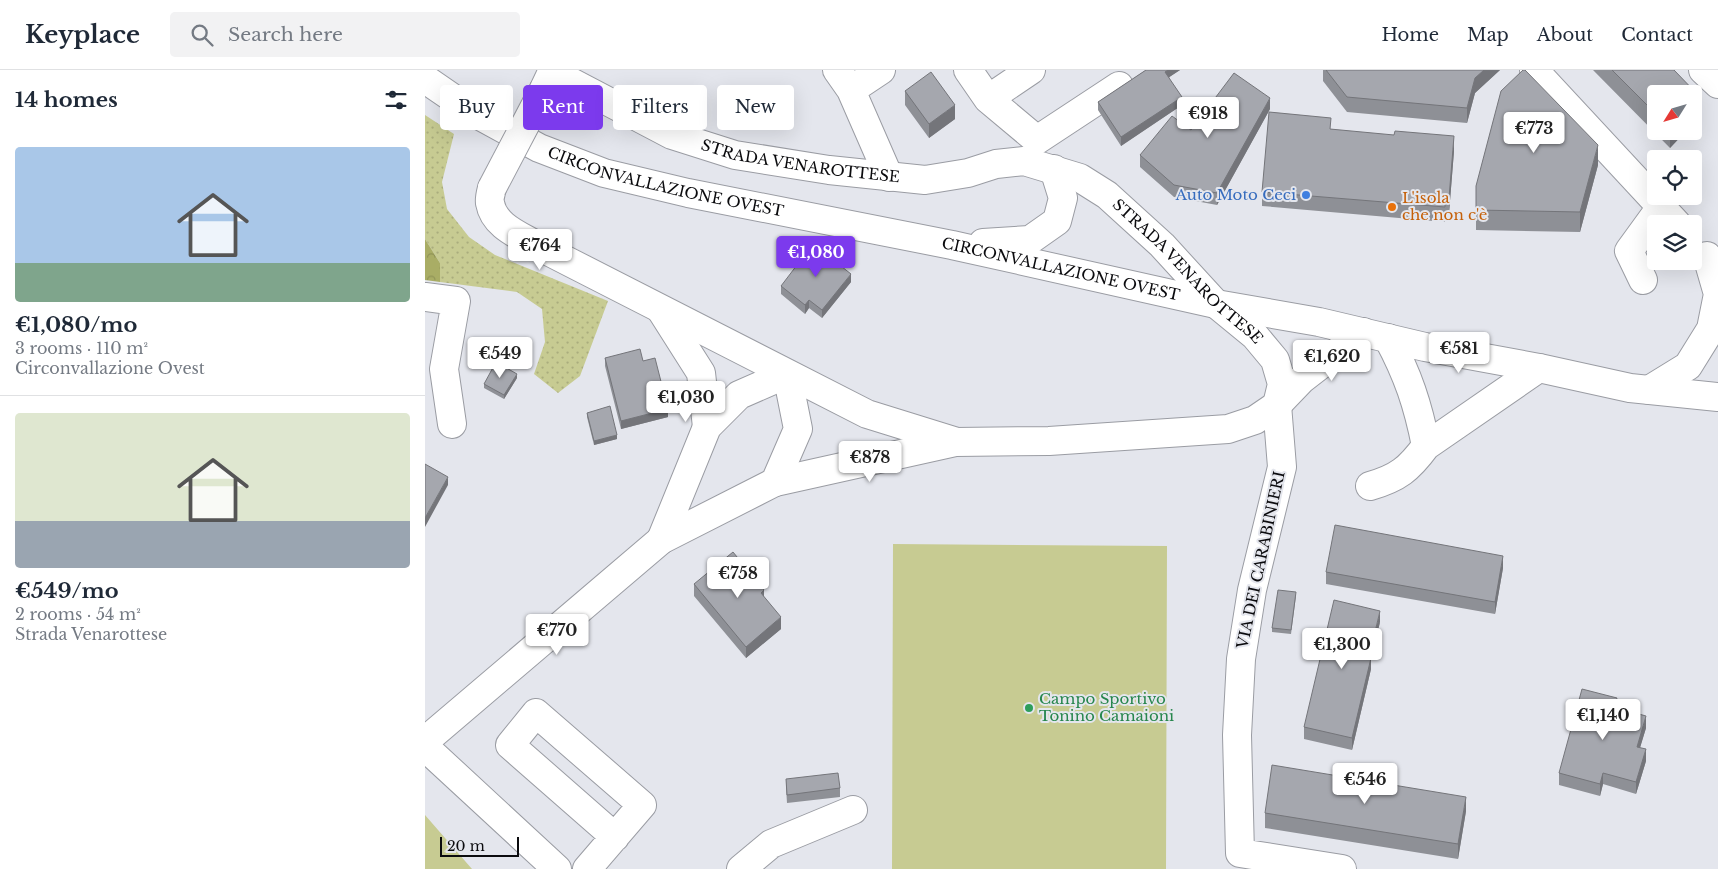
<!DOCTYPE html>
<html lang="en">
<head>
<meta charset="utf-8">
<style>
  body { margin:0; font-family:"Libre Baskerville",serif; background:#f2f2f3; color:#1f2937; height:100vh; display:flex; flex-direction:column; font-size:19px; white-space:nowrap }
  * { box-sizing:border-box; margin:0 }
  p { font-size:16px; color:#747a83 }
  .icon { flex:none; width:28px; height:28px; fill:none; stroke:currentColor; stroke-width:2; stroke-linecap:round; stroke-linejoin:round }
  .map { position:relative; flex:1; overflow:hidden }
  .side { display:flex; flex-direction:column; background:#fff; width:425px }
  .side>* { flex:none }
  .banner { position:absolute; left:15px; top:15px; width:475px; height:45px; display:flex; gap:10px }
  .needle { width:32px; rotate:233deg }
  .tools { position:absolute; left:1222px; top:15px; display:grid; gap:10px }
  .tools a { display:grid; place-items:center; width:55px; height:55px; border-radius:5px; background:#fff; box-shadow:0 5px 20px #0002; font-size:25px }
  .scale { position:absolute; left:15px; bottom:12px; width:79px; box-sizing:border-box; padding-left:5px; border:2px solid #0b0b0e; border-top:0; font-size:14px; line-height:18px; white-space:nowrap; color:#0b0b0e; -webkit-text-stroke:4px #e4e6ed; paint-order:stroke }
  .price { position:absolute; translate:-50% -42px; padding:0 11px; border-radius:5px; background:#fff; color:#222; font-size:16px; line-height:32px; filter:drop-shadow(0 1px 2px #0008) }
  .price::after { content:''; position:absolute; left:50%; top:30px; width:15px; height:11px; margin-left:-8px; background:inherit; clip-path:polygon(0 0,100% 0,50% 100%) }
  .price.active { background:#7c3aed; color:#fff }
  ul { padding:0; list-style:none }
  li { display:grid; align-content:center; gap:10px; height:265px; padding:0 15px }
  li+li { border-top:1px solid #e0e1e3 }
  li span { display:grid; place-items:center; height:155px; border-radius:5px; color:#555 }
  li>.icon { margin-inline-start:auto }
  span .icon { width:90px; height:90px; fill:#fffc; stroke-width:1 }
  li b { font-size:21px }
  h2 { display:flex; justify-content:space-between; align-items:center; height:60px; padding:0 15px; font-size:21px }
  .pill { padding:0 18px; border-radius:5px; background:#fff; box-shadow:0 5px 20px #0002; font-size:18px; line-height:45px }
  .pill.active { background:#7c3aed; color:#fff }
  header { display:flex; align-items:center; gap:30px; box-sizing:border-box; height:70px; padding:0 25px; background:#fff; border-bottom:1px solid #e0e1e3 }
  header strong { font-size:24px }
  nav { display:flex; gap:28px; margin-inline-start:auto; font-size:18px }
  .search { width:350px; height:45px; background:#f2f2f3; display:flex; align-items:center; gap:12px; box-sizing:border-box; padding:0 18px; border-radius:5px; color:#747a83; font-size:19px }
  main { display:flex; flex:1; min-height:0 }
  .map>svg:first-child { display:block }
  .grass { fill:url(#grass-dots) }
  .forest { fill:url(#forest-crowns) }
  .green { fill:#c7cb92 }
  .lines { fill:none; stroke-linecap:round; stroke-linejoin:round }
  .minor-casing { stroke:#9a9ca3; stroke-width:30 }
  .major-casing { stroke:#9a9ca3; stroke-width:30 }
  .minor { stroke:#fff; stroke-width:28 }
  .major { stroke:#fff; stroke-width:28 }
  .major-bridge-casing { stroke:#9a9ca3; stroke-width:30; stroke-linecap:butt }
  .major-bridge { stroke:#fff; stroke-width:28 }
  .wall { fill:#8e9096 }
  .shaded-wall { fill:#74757a }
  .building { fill:#a5a7ae; stroke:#74757a }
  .shop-dot { fill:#3f7fe0; stroke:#e4e6ed; stroke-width:2 }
  .food-dot { fill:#e8710a; stroke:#e4e6ed; stroke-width:2 }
  .leisure-dot { fill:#2e9e5b; stroke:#e4e6ed; stroke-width:2 }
  .labels { text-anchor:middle; stroke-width:4; stroke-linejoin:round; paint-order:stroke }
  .street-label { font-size:15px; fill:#0b0b0e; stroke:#e4e6ed }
  .shop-label { font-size:15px; fill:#366cbe; stroke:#e4e6ed; text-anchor:end }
  .food-label { font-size:15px; fill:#c56008; stroke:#e4e6ed; text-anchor:start }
  .leisure-label { font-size:15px; fill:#27864d; stroke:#e4e6ed; text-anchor:start }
</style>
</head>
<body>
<header>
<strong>Keyplace</strong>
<div class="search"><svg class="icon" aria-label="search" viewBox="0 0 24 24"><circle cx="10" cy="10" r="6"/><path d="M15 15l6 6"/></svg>Search here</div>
<nav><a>Home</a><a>Map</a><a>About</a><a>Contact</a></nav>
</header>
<main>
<section class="side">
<h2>14 homes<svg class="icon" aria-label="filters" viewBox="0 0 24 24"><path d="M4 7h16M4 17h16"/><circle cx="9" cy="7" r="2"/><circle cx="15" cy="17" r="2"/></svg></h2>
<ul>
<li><span style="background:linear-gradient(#a9c7e8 75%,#7fa58c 0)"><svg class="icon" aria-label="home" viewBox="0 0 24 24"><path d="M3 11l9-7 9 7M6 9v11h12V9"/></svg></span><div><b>€1,080/mo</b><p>3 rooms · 110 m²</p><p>Circonvallazione Ovest</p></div></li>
<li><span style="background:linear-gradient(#dfe7d0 70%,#9aa5b1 0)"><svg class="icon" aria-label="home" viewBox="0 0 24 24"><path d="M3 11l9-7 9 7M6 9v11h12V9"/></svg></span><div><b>€549/mo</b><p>2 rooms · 54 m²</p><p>Strada Venarottese</p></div></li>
</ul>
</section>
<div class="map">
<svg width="1293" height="799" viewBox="0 0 1293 799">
  <defs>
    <pattern id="grass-dots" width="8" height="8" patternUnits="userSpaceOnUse" patternTransform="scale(1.25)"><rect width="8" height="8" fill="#c7cb92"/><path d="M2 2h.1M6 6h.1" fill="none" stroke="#aaad7d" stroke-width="1.8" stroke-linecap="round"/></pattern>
    <pattern id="forest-crowns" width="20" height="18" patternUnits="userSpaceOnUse" patternTransform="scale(1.25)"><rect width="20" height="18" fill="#a9ad65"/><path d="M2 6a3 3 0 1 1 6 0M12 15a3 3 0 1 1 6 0" fill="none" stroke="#909456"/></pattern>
  </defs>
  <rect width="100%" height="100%" fill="#e4e6ed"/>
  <path class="grass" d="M0 45 29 64 17 112 22 139 44 167 70 185 183 231 155 306 133 323 109 304 120 272 117 239 92 222 15 212V193L0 169Z"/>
  <path class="forest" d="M0 169 15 193V212L0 210Z"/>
  <path class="green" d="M468 474 742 476 741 799H467Z
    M0 745 47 799H0Z"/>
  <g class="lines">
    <g class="minor-casing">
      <path id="minor" d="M412 0 426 20 464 107
        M543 0 563 29 606 0
        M1109 0 1252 154
        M1278 0 1293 14
        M426 20 456 0
        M563 29 612 70 694 16
        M1218 210 1204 181 1236 137
        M0 227 31 231 19 299 27 354
        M1224 320 1263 296 1286 259 1293 224 1282 186
        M852 335 857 397 827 520 816 589 812 665 815 783 917 799
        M1001 376 1114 298
        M945 416C973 408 984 399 1001 376 993 335 983 305 963 268
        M0 677 132 799
        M162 799 217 735 111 643 85 675 190 767
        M316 799 346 774 428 740"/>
    </g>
    <g class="major-casing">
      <g id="major">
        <path id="s1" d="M0 9 48 42 114 78 179 103 263 123 527 175 791 234 894 252 1000 277 1114 298 1205 318 1293 327"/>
        <path id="s2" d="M119 19 127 2 247 65 310 85 404 100 500 110 543 103 571 94 599 91 655 108 682 125 737 175 791 234 830 266 850 290 857 314 852 335"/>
        <path d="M67 118C66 122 64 129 65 133 69 156 94 165 111 175L442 344 529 371"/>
        <path d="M558 173 605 170 632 151 638 128 629 99"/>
        <path d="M236 240 276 303 282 357"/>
        <path d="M350 412 530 372 624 371 803 359 830 350 852 335 876 310 938 262"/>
        <path d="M236 470 282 357 314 325 362 304"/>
        <path d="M0 671 236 470 350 412 373 359 362 304"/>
      </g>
    </g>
    <use href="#minor" class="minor"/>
    <use href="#major" class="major"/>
    <g class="major-bridge-casing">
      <path id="major-bridge" d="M67 118 119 19"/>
    </g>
    <use href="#major-bridge" class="major-bridge"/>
  </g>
  <path class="wall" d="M721 0H755L744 7 757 35 696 76 673 40V32Z
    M898 0H1075L1050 23 1042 53 922 42 898 11Z
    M1168 0H1249L1275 46 1231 24V61H1261L1245 78Z
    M480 21 530 49 504 68 480 35Z
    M845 39 792 135 749 127 715 97V85L766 60Z
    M906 59 1029 81 1024 143H1020V152L837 136V122Z
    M1173 95 1155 162 1051 160V116Z
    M426 212 397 248 384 238 380 244 356 224V216Z
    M180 288 218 291 243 347 196 359 180 296Z
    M92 308 79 329 59 318V314Z
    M162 343 192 369 169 375 162 347Z
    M1078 498 1070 544 901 514V502Z
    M269 514 339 527 356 559 321 588 269 526Z
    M871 526 866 564 847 562V558Z
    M955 552 946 590V599L927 680 879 669V657Z
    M1192 638 1221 658 1215 677 1221 691 1211 724 1178 714 1175 726 1134 715V703Z
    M361 709 415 718V727L362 733 361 717Z
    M1041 741 1033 789 840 758V743Z"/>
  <path class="shaded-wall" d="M743 0H755L740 10V2Z
    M1059 0H1075L1050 23 1042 53V38L1050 8Z
    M757 27V35L696 76V67Z
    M1275 27V46L1269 53V33Z
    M845 28V39L792 135V123Z
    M530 35V49L504 68V54Z
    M1245 61H1261L1245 78Z
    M1029 66V81L1024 143V128Z
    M1173 75V95L1155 162V142Z
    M426 204V212L397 248V240Z
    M384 230V238L380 244V235Z
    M92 304V308L79 329V325Z
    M243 339V347L196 359V351Z
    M192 365V369L169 375V371Z
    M23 407V415L0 457V448Z
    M1078 486V498L1070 544V532Z
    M339 520V532L336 523Z
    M955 541V552L946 590V599L927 680V668L944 587Z
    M356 547V559L321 588V577Z
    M1192 628V640L1189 637Z
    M1221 646V658L1212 688V677Z
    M1221 679V691L1211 724V712Z
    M1178 703V714L1175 726V714Z
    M1041 727V741L1033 789V774Z"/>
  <path class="building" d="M721 0H743L740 2 757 27 696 67 673 32Z
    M901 0H1059L1050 8 1042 38 922 27Z
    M1098 0H1100L1173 75 1155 142 1051 140V116L1076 21Z
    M1187 0H1249L1275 27 1269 33V24H1231V44Z
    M506 2 530 35 504 54 480 21Z
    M809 3 845 28 792 123 749 115 715 85 747 46 766 60Z
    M844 42 906 48 905 59 969 65 970 61 1029 66 1024 128H1020V137L837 122Z
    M388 174 426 204 397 240 384 230 380 235 356 216Z
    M215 279 218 291 230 288 243 339 196 351 180 288Z
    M71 292 92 304 79 325 59 314Z
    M185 336 192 365 169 371 162 343Z
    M0 394 23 407 0 448Z
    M910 455 1078 486 1070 532 901 502Z
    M308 482 339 520 336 523 356 547 321 577 269 514Z
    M853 520 871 522 866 560 847 558Z
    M909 530 955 541 944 587 946 588 927 668 879 657Z
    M1157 619 1192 628 1189 637 1221 646 1212 677 1221 679 1211 712 1178 703 1175 714 1134 703Z
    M847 695 1041 727 1033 774 840 743Z
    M413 703 415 718 362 725 361 709Z"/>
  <circle class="shop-dot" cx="881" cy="125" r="5"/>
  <circle class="food-dot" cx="967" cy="137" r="5"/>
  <circle class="leisure-dot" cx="604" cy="638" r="5"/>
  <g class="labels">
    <g class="street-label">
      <text dy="5" stroke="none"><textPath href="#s2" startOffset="286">STRADA VENAROTTESE</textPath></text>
      <text dy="5" stroke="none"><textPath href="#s1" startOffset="265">CIRCONVALLAZIONE OVEST</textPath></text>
      <text dy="5" stroke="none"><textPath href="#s1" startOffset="670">CIRCONVALLAZIONE OVEST</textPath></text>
      <text dy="5" stroke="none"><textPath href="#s2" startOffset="715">STRADA VENAROTTESE</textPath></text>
      <text transform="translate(836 490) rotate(-78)" y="5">VIA DEI CARABINIERI</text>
    </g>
    <g class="shop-label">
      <text x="871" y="130">Auto Moto Ceci</text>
    </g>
    <g class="food-label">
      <text x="977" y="133">L'isola<tspan x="977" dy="17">che non c'è</tspan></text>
    </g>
    <g class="leisure-label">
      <text x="614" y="634">Campo Sportivo<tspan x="614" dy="17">Tonino Camaioni</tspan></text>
    </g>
  </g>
</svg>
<div class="tools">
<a><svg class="needle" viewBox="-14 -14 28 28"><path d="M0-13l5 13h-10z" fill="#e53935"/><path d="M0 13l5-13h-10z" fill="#747a83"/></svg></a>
<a><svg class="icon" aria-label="locate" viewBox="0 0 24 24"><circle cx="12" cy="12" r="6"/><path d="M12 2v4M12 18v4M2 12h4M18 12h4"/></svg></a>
<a><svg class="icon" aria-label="layers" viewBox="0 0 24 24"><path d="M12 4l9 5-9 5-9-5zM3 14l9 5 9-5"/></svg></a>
</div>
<div class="scale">20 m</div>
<b class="price" style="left:783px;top:69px">€918</b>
<b class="price" style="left:1109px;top:84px">€773</b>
<b class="price" style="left:115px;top:201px">€764</b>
<b class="price active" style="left:391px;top:208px">€1,080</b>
<b class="price" style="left:1034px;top:304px">€581</b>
<b class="price" style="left:75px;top:309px">€549</b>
<b class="price" style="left:907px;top:312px">€1,620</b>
<b class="price" style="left:261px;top:353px">€1,030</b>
<b class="price" style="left:445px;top:413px">€878</b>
<b class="price" style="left:313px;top:529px">€758</b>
<b class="price" style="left:132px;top:586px">€770</b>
<b class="price" style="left:917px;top:600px">€1,300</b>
<b class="price" style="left:1178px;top:671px">€1,140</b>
<b class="price" style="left:940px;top:735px">€546</b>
<div class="banner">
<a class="pill">Buy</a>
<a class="pill active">Rent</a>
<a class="pill">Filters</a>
<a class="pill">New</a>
</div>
</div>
</main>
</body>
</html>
